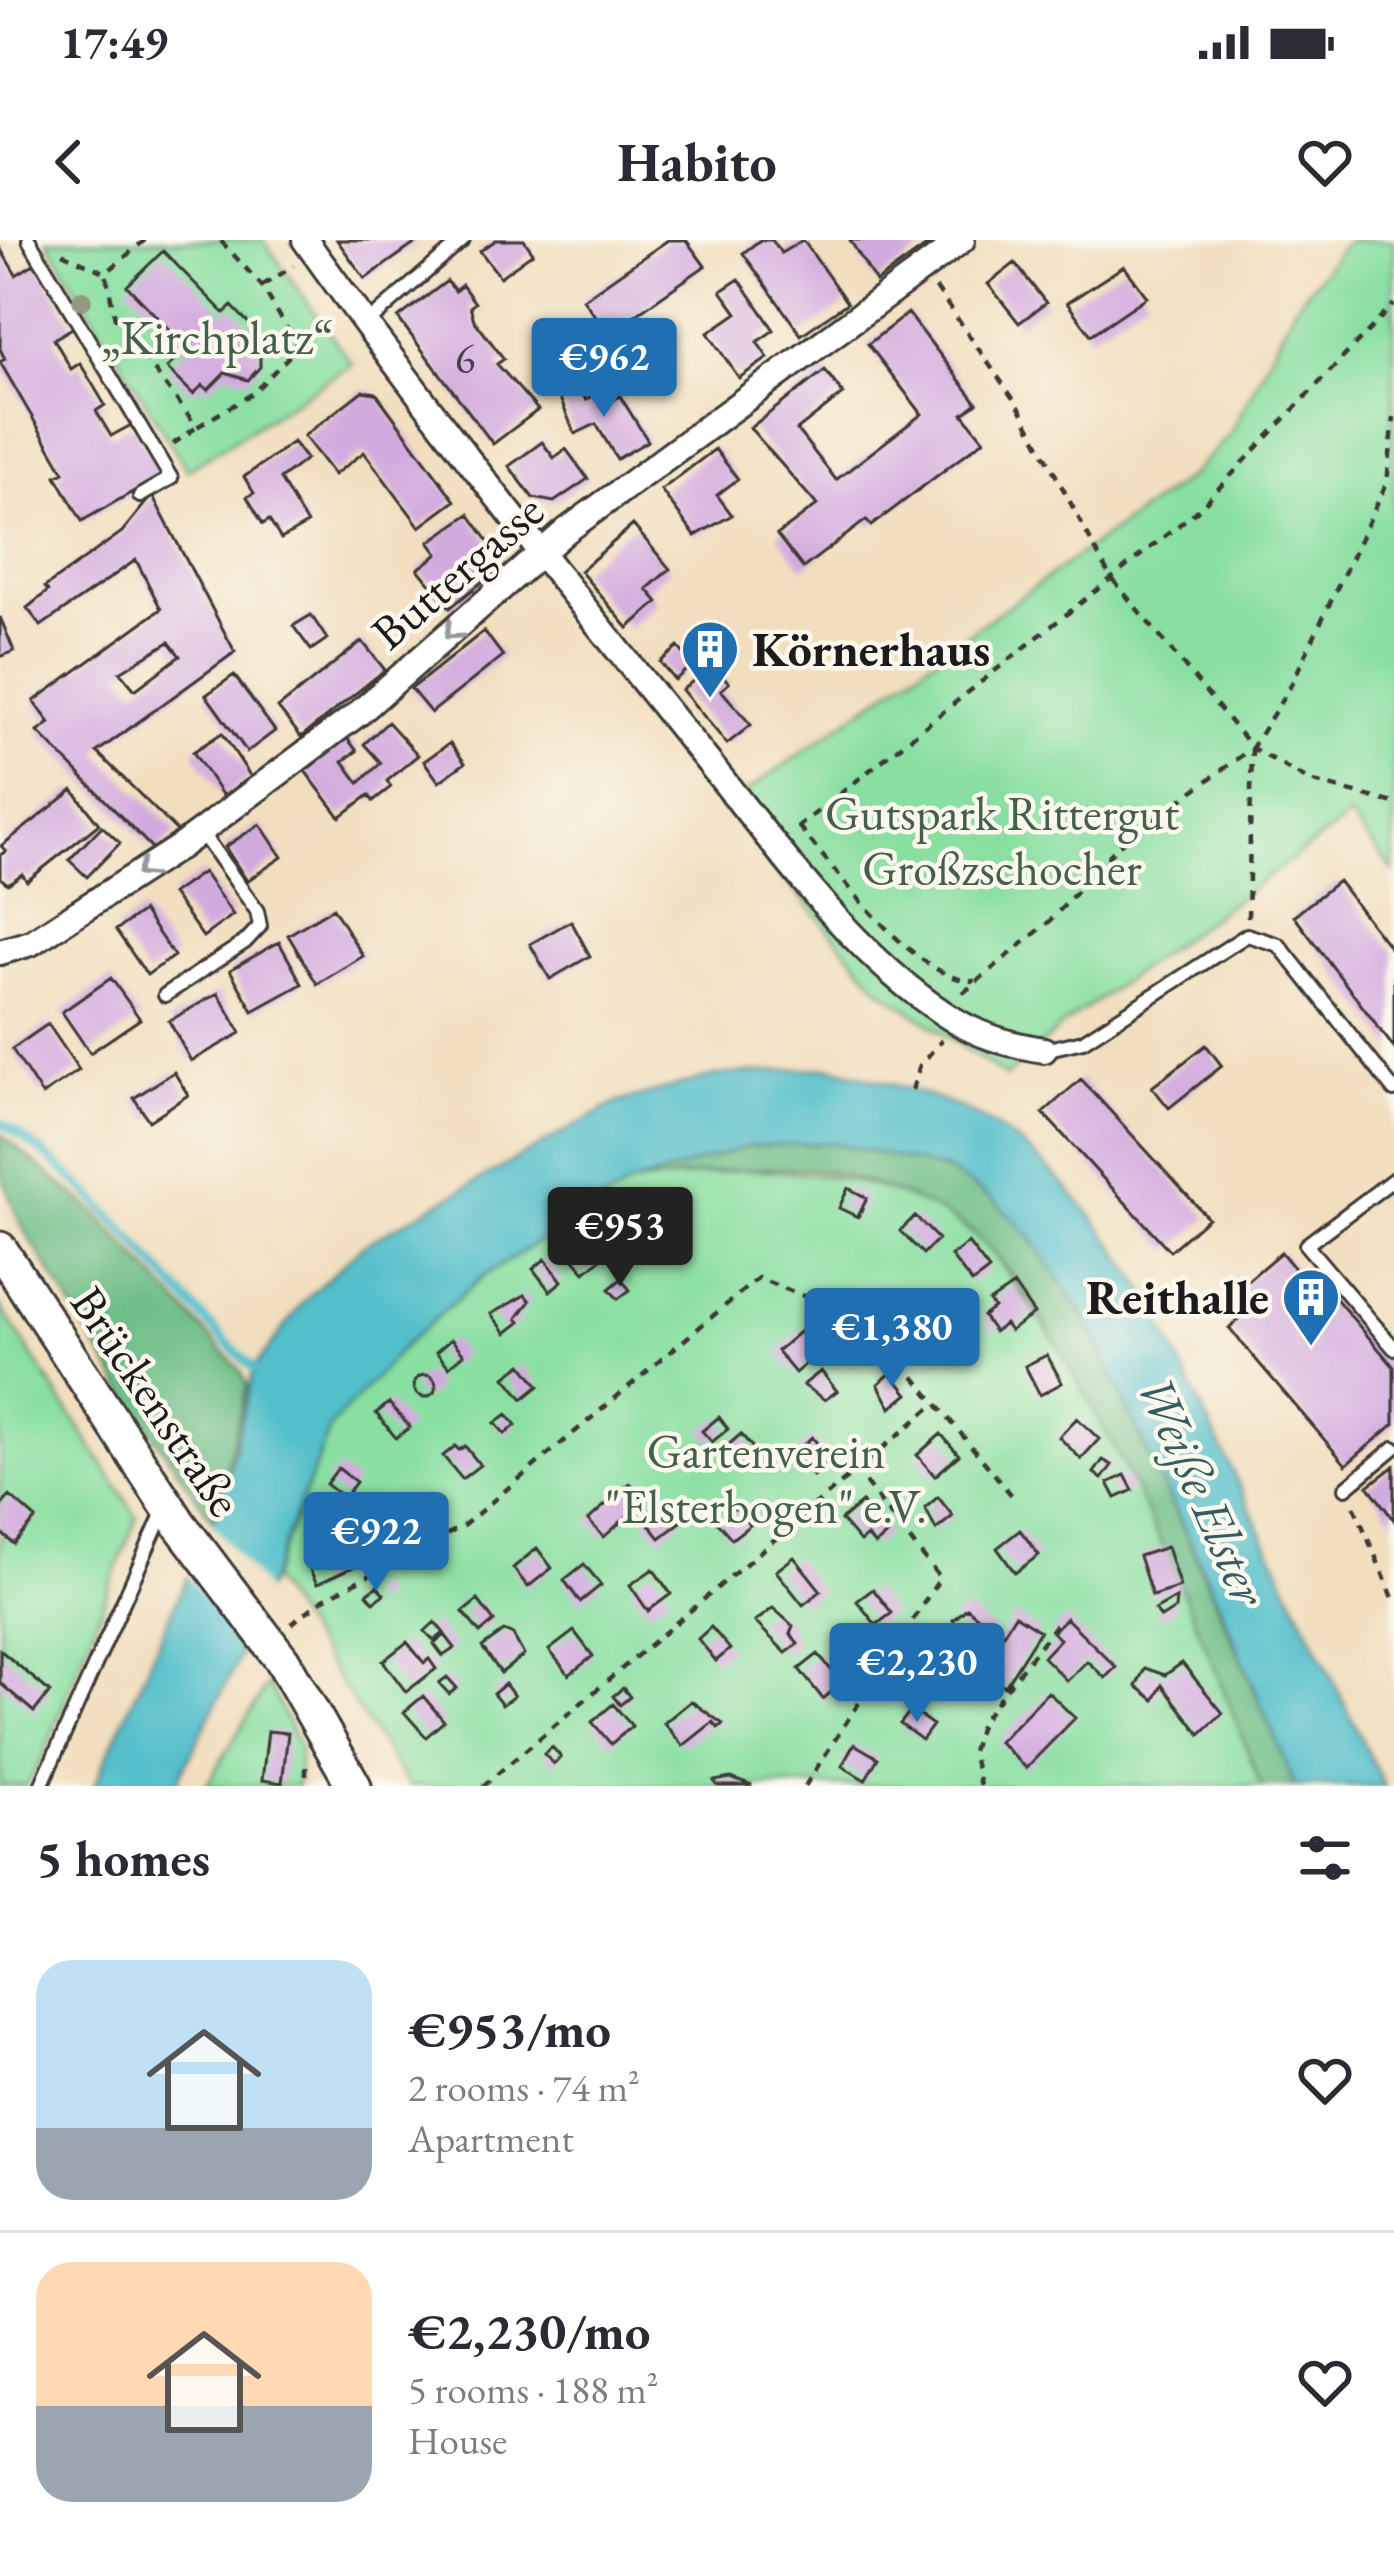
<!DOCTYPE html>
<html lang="en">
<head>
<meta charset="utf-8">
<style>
  body { margin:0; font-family:"EB Garamond",serif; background:#f7f7f7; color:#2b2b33; height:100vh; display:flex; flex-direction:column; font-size:45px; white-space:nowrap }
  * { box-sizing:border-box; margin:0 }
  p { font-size:39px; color:#7c7c81 }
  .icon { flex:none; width:66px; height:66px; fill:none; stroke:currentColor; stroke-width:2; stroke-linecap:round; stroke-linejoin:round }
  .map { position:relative; height:1546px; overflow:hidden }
  .sheet { display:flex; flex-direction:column; background:#fff; flex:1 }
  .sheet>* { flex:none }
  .price { position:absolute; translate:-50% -102px; padding:0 27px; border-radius:12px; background:#1f6fb2; color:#fff; font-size:39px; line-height:78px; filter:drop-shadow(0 3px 6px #0008) }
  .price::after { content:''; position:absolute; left:50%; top:72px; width:36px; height:27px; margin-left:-18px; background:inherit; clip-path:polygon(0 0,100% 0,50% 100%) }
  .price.current { background:#222; color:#fff }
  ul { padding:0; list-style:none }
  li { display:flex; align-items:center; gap:36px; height:300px; padding:0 36px }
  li+li { border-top:3px solid #e1e1e2 }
  li span { display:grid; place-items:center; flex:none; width:336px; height:240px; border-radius:36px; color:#555 }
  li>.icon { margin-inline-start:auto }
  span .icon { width:144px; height:144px; fill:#fffc; stroke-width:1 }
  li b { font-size:51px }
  h2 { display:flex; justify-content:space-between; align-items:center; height:144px; padding:0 36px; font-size:51px }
  .status { display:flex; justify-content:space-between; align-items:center; height:84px; padding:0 60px; background:#fff; direction:ltr }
  .status svg { height:33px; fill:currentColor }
  header { display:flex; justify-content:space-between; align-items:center; height:156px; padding:0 36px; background:#fff; font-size:54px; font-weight:700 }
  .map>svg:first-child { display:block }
  .green { fill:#89dfa2; stroke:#527e5f; stroke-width:3 }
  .forest { fill:#6ebe88; stroke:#456d52; stroke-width:3 }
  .water { fill:#52bfcb; stroke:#376e74; stroke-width:3 }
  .pier { fill:#f1debe }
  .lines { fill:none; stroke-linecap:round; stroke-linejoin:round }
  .stream { stroke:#52bfcb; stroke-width:9 }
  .building { fill:#d2abde; fill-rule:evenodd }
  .service-casing { stroke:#3c3934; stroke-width:18 }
  .minor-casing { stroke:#3c3934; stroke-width:30 }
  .secondary-casing { stroke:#3c3934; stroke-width:39 }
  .path { stroke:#3c3934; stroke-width:4.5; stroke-dasharray:9 9; stroke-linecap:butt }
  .service { stroke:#fff; stroke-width:12 }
  .minor { stroke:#fff; stroke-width:24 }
  .secondary { stroke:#fff; stroke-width:33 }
  .tree { fill:#91997f }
  .oneway { stroke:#999 }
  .labels { text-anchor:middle; stroke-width:9; stroke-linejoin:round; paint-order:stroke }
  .number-label { font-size:42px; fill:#4a404c }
  .park-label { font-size:48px; fill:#42604b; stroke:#fbf7ec }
  .street-label { font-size:48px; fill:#1c1c1c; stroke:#fbf7ec }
  .poi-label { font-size:48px; font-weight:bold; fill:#1c1c1c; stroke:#fbf7ec; text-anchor:start }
  .water-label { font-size:51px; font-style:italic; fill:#325d62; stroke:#fbf7ec }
</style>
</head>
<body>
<div class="status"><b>17:49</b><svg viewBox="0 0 49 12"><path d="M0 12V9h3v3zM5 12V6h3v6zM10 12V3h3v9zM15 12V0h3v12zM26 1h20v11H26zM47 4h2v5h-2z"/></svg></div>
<header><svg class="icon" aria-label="back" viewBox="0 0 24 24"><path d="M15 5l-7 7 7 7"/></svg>Habito<svg class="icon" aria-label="heart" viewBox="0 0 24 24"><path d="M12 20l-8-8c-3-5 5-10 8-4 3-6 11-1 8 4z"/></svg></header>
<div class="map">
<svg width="1394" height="1546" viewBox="0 0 1394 1546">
  <rect width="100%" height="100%" fill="#fbf7ec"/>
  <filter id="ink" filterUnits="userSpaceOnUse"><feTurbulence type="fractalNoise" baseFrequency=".00833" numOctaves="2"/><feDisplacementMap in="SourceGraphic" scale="24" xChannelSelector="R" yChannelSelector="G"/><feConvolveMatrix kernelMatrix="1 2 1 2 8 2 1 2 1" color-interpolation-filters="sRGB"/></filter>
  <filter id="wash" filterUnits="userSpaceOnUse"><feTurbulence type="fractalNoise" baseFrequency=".004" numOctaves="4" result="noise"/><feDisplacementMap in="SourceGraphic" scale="48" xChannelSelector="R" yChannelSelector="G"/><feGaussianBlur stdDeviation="2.7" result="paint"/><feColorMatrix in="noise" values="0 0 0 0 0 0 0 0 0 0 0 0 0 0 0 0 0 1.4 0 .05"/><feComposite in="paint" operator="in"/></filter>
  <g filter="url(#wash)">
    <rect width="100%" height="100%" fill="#f1debe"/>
    <path class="green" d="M47 0H263L352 124 187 230Z
      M1348 0H1394V632L1350 577 1062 786 1006 837 881 750 724 568 1190 236 1231 193 1294 67Z
      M743 930C824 931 909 944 976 996 994 1010 1007 1035 1021 1053 1131 1198 1197 1378 1261 1546H409L271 1340 331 1186 406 1104 482 1037 632 944Z
      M0 1066 137 1277 42 1520 26 1546H0Z
      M268 1443 300 1508 297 1546H206Z"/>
    <path class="forest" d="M0 894 94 971 241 1131 247 1145 213 1281 134 1167 19 981 0 929Z
      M835 903C892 916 951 923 997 962 1066 1021 1101 1114 1139 1194 1194 1311 1246 1427 1295 1546H1261C1208 1407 1152 1270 1078 1141 1051 1093 1020 1037 980 999 948 969 865 938 822 931 760 922 693 936 632 944L748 906Z"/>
    <path class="water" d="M831 827C881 841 935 854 982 879 1052 917 1106 990 1148 1056L1384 1546H1295L1219 1363 1084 1076 1029 995 995 961 947 930 835 903 748 906 632 944 482 1037 406 1104 331 1186 237 1422 175 1546H94L222 1259 254 1128 305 1060 362 1006 616 863 718 835Z"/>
    <path class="pier" d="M208 1278 271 1357 248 1413 184 1332Z"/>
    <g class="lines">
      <path class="stream" d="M0 882C104 947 171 1055 262 1136"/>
    </g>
    <g id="blocks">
      <path class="building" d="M337 0H420L365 39Z
        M496 0H524L533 13 500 37 480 11Z
        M668 0H686L705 26 608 94 583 59Z
        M760 0H772L781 13 803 0 847 63 801 95 743 13Z
        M850 0H935L876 42Z
        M0 8 16 35 37 22 74 87 54 99 71 129 80 123 105 165 96 171 111 196 133 184 162 235 82 281 56 236 64 232 0 122 5 119 0 109Z
        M163 11 224 73 232 66 255 90 247 98 260 111V127L248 140 225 133 208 150 203 145 193 154 167 128 187 108 127 46Z
        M1015 23 1046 63 1019 83 988 44Z
        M1124 26 1147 57 1091 95 1067 63Z
        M739 39 774 90 757 102 768 118 739 138 708 93 737 73 721 51Z
        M447 41 455 51 462 45 475 63 470 67 474 80 504 119 497 124 538 170 493 204 398 78Z
        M908 73 977 163 963 174 984 200 871 286 866 280 803 328 777 295 817 265 750 188 825 130 843 154 797 190 836 240 922 174 868 104Z
        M577 145 586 160 604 149 610 162 620 156 648 201 617 219 596 184 575 194 559 156Z
        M362 151 376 153 455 261 420 287 364 212 334 235 304 196Z
        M293 202 306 219 280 239 307 284 281 299 269 280 263 284 247 257 254 253 244 237Z
        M542 202 554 218 566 209 588 239 554 262 533 258 509 226Z
        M715 209 738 239 717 255 732 275 695 296 661 250Z
        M152 255 235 412 97 512 177 591 156 612 38 492 50 483 34 461 161 369 136 320 41 386 27 368 48 351 45 347 122 292ZM169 402 180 416 135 450 120 432Z
        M469 274 499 316 497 330 450 368 418 329 438 314 429 302Z
        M633 285 670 329 647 349 658 362 628 388 580 331Z
        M311 375 327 399 311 410 293 386Z
        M0 377 14 411 0 417Z
        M484 391 503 416 431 473 411 449Z
        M362 401 385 430 301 497 278 468Z
        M678 407 693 424 675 440 660 422Z
        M713 424 729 443 721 450 751 485 727 504 682 450Z
        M234 435 275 491 247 512 206 455Z
        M388 482 418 515 387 541 391 547 373 561 369 555 340 577 305 531 347 498 357 511 343 521 359 543 381 523 364 504Z
        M222 493 251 537 223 556 193 512Z
        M450 503 465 523 439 542 424 521Z
        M73 550 99 584 27 641 22 634 8 644 0 638V615L6 611 1 606Z
        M260 584 282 617 247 641 225 607Z
        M102 586 120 603 87 637 69 620Z
        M203 632 233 675 203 697 172 654Z
        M1338 641 1394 713V808L1294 676Z
        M333 668 363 716 317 744 288 695Z
        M143 671 174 716 147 735 116 690Z
        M571 681 590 716 550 739 530 704Z
        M279 702 302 744 253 771 230 730Z
        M111 738 140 779 90 813 62 772Z
        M218 753 241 793 191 821 169 781Z
        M48 784 79 830 42 855 12 809Z
        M1206 805 1222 826 1169 868 1152 847Z
        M174 832 188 855 149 881 134 858Z
        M1081 839 1208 978 1170 1011 1043 873Z
        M848 948 867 958 858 977 839 968Z
        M652 966 667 985 646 1001 632 982Z
        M915 976 938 999 923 1014 900 991Z
        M593 998 607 1014 585 1032 571 1016Z
        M968 1003 989 1030 972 1043 951 1016Z
        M1281 1012 1300 1035 1309 1027 1394 1127V1184L1346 1225 1229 1088 1241 1077 1226 1059Z
        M545 1019 562 1041 550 1051 533 1029Z
        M621 1039 630 1050 618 1059 609 1049Z
        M1014 1045 1034 1074 1010 1091 1005 1084 994 1092 983 1076 994 1068 989 1062Z
        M525 1055 530 1061 517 1078 520 1082 506 1093 491 1074Z
        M804 1088 823 1110 795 1133 777 1111Z
        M451 1099 464 1114 449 1127 436 1112Z
        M1047 1115 1062 1143 1040 1155 1025 1126Z
        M522 1124 539 1146 523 1159 505 1137Z
        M821 1131 837 1151 825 1160 803 1145Z
        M891 1133 908 1154 891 1168 878 1144Z
        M414 1146a11 11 0 1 1 22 0a11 11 0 1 1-22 0Z
        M389 1163 410 1187 396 1198 376 1173Z
        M507 1174 516 1185 505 1194 495 1183Z
        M719 1177 728 1189 712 1202 702 1191Z
        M1077 1178 1099 1199 1081 1219 1059 1197Z
        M741 1194 758 1214 742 1227 726 1207Z
        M941 1194 959 1215 935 1236 917 1215Z
        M812 1197 831 1220 813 1236 794 1213Z
        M455 1206 459 1210 465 1206 480 1225 462 1239 443 1216Z
        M1103 1220 1112 1225 1102 1239 1094 1233Z
        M1394 1226V1280L1368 1246Z
        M338 1228 356 1242 344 1258 326 1244Z
        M1125 1235 1133 1250 1116 1258 1108 1243Z
        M630 1243 645 1260 604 1297 588 1280Z
        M10 1256 36 1279 14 1304 0 1292V1267Z
        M938 1257 953 1276 936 1290 925 1268Z
        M664 1260 681 1282 660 1298 643 1277Z
        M862 1262 888 1294 875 1305 867 1296 860 1302 841 1280Z
        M423 1267 433 1289 407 1301 397 1279Z
        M735 1267 750 1285 732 1299 717 1282Z
        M1020 1290 1039 1315 1015 1333 997 1308Z
        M341 1302 353 1327 317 1344 305 1320Z
        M1167 1307 1180 1347 1152 1356 1139 1316Z
        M537 1308 552 1328 528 1347 513 1328Z
        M794 1317 821 1351 803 1365 776 1331Z
        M584 1324 601 1345 580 1362 564 1340Z
        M653 1329 671 1354 648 1371 630 1345Z
        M377 1346 384 1354 374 1362 367 1354Z
        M873 1349 892 1373 876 1385 857 1361Z
        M1176 1358 1175 1369 1161 1378 1155 1370Z
        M478 1360 494 1381 480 1393 463 1372Z
        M773 1368 793 1386 790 1393 798 1404 786 1413 755 1382Z
        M967 1368 996 1392 988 1400 981 1392 971 1401 953 1380Z
        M1015 1375 1040 1391 1005 1446 980 1431Z
        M1066 1378 1116 1427 1105 1438 1087 1421 1067 1441 1043 1417 1060 1399 1052 1392Z
        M435 1382 444 1393 434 1401 425 1391Z
        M711 1387 730 1409 716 1421 698 1399Z
        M504 1391 513 1395 524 1415 501 1433 482 1407Z
        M574 1391 593 1416 569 1435 549 1410Z
        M445 1395 455 1408 443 1416 434 1404Z
        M407 1402 424 1423 429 1419 436 1429 406 1452 383 1421Z
        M0 1410 50 1452 34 1472 0 1443Z
        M928 1412 952 1427 949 1437 944 1434 937 1444 916 1430Z
        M818 1414 842 1443 823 1459 799 1429Z
        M1182 1423 1223 1473 1200 1494 1162 1445 1154 1460 1136 1446 1145 1428 1165 1435Z
        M856 1425 864 1436 854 1443 846 1432Z
        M447 1437 457 1448 449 1454 439 1443Z
        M505 1444 514 1456 502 1465 493 1454Z
        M623 1448 630 1457 620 1465 613 1456Z
        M1048 1452 1075 1478 1026 1528 999 1502Z
        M423 1456 444 1481 426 1497 404 1472Z
        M691 1461 723 1484 718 1488 713 1482 683 1506 664 1483Z
        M613 1464 632 1486 611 1504 592 1482Z
        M911 1470 933 1485 922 1500 900 1484Z
        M268 1491 288 1493 282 1543 262 1540Z
        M854 1504 878 1518 865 1540 842 1526Z
        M552 1507 561 1517 554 1524 544 1514Z
        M731 1538 752 1546H718L714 1541Z"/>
    </g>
  </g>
  <g filter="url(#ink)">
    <use href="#blocks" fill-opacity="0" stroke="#3c3934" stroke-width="3"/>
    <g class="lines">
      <g class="service-casing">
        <path id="service" d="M29 0 171 238 140 256
          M366 84 463 0
          M165 755 245 702 260 686 257 671 201 592
          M1044 810 1083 801 1247 695 1279 705 1394 850
          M1394 939 1306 1005 1394 1108
          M1346 1248 1394 1208
          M41 1546 165 1268"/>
      </g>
      <g class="minor-casing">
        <path id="minor" d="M305 0C431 176 565 345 701 513 773 601 847 709 943 773 975 795 1006 804 1044 810
          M0 712 31 703 181 606 359 473 566 291 962 0"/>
      </g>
      <g class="secondary-casing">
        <path id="secondary" d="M0 1009 180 1285 283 1421 354 1546"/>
      </g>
      <path class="path" d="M145 0 106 33 115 78 197 187 252 154 298 107 262 46 220 0
        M62 13 106 33
        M263 45 294 26
        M936 48 1021 170 1109 335 1252 508 1310 541 1394 563
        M173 204 197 187
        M799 587C836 630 917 743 975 741
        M797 588 1199 269 1394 64
        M1248 678 1252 509
        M963 753 1050 681 1118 606 1252 508 1290 447 1387 243 1394 177
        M912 850 920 825 942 800
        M1354 1266 1394 1360
        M291 1384 322 1360 463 1286 758 1038 869 1082 1014 1258
        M306 1527V1546
        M483 1546 936 1163
        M805 1546 940 1338 856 1231
        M980 1546 972 1511 981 1482 1056 1384"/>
      <use href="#service" class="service"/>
      <use href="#minor" class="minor"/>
      <use href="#secondary" class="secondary"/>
    </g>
    <circle class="tree" cx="82" cy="60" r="10"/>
    <defs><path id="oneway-chevron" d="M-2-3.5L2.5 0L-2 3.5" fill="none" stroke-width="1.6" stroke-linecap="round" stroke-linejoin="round" transform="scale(3)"/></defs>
    <g class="oneway">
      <use href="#oneway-chevron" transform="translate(452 392) rotate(139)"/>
      <use href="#oneway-chevron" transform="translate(144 630) rotate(147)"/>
    </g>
  </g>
  <defs>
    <g id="building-pin" transform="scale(3)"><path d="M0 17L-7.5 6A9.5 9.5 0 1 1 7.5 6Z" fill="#1f6fb2" stroke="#fbf7ec"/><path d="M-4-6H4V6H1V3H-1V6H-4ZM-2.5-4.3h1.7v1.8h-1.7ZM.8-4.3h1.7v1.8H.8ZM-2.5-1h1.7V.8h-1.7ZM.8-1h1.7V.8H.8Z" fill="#fff"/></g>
  </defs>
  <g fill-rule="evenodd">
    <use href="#building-pin" x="710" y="409"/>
    <use href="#building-pin" x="1311" y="1057"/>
  </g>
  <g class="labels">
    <g class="number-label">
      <text x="465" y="133">6</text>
    </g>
    <g class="park-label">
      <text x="217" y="114">„Kirchplatz“</text>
      <text x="1002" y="590">Gutspark Rittergut<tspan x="1002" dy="55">Großzschocher</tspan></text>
      <text x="766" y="1228">Gartenverein<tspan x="766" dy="55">"Elsterbogen" e.V.</tspan></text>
    </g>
    <g class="street-label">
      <text transform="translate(457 331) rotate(-41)" y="17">Buttergasse</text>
      <text transform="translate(157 1161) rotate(56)" y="17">Brückenstraße</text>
    </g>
    <g class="poi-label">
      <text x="752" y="426">Körnerhaus</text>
      <text x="1269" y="1074" text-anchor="end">Reithalle</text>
    </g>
    <g class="water-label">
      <text transform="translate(1203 1250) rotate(66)" y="18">Weiße Elster</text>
    </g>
  </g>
</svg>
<b class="price" style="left:604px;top:180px">€962</b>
<b class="price current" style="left:620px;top:1049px">€953</b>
<b class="price" style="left:892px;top:1150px">€1,380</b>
<b class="price" style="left:376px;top:1354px">€922</b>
<b class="price" style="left:917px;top:1485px">€2,230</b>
</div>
<section class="sheet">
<h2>5 homes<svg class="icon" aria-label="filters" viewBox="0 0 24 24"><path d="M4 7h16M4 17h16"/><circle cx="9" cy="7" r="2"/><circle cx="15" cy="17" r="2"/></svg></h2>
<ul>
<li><span style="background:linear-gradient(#bfe0f5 70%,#9aa5b1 0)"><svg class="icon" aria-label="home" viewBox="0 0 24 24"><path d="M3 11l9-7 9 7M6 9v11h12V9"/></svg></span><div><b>€953/mo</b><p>2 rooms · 74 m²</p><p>Apartment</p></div><svg class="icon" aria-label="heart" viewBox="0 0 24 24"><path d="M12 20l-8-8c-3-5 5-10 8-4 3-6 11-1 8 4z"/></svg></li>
<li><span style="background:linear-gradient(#ffd9b3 60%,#9aa5b1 0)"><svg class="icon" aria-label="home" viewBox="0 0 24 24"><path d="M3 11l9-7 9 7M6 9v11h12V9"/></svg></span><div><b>€2,230/mo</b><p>5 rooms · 188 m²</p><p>House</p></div><svg class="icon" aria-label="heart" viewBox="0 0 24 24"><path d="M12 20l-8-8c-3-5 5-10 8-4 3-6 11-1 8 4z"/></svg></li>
</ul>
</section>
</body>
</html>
